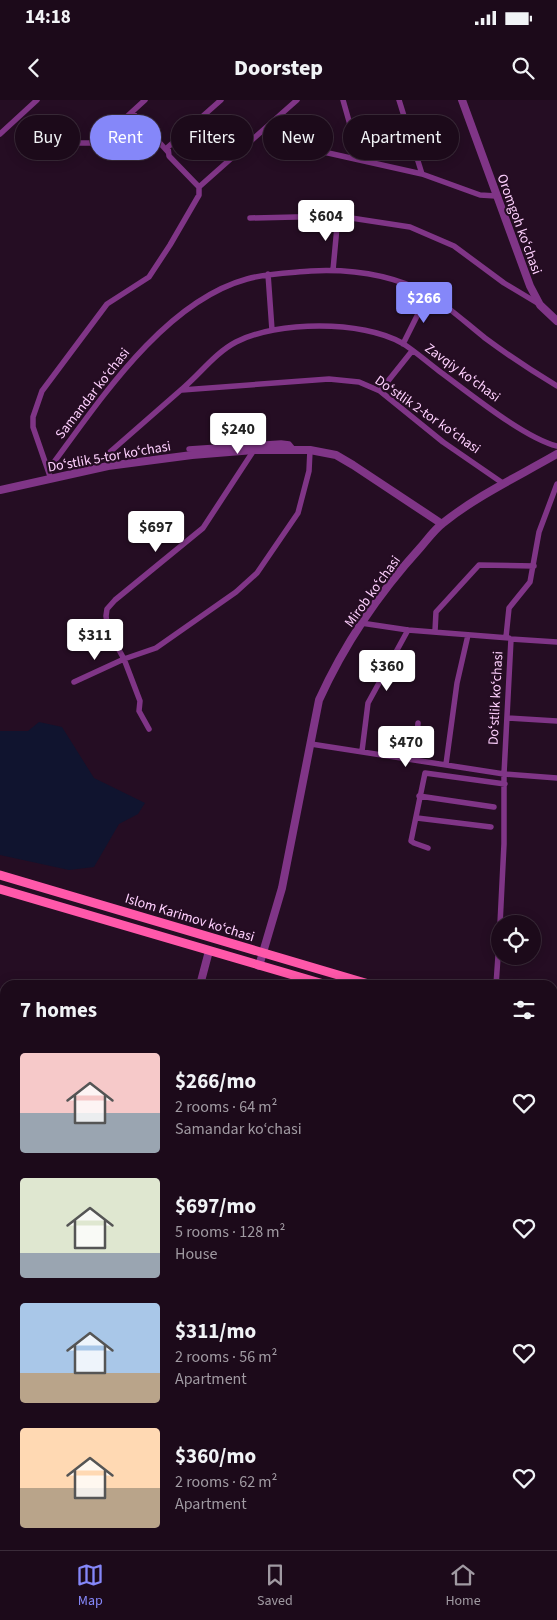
<!DOCTYPE html>
<html lang="en">
<head>
<meta charset="utf-8">
<style>
  body { margin:0; font-family:"Source Sans 3",sans-serif; background:#291827; color:#f1f3f6; height:100vh; display:flex; flex-direction:column; font-size:19px; white-space:nowrap }
  * { box-sizing:border-box; margin:0 }
  p { font-size:16px; color:#a09aa2 }
  .icon { flex:none; width:28px; height:28px; fill:none; stroke:currentColor; stroke-width:2; stroke-linecap:round; stroke-linejoin:round }
  .map { position:relative; flex:1; overflow:hidden }
  .sheet { position:absolute; left:0px; top:880px; width:558px; height:570px; display:flex; flex-direction:column; background:#1c0a1a; border-radius:15px 15px 0 0; box-shadow:0 2px 12px #0003,0 0 0 1px #3a2b39 }
  .sheet>* { flex:none }
  .banner { position:absolute; left:15px; top:15px; width:528px; height:45px; display:flex; gap:10px }
  .controls { position:absolute; left:491px; top:815px; display:grid; gap:10px }
  .controls a { display:grid; place-items:center; width:50px; height:50px; border-radius:50%; background:#1c0a1a; box-shadow:0 2px 12px #0003,0 0 0 1px #3a2b39; font-size:25px }
  .price { position:absolute; translate:-50% -42px; padding:0 11px; border-radius:5px; background:#fff; color:#222; font-size:16px; line-height:32px; filter:drop-shadow(0 1px 2px #0008) }
  .price::after { content:''; position:absolute; left:50%; top:30px; width:15px; height:11px; margin-left:-8px; background:inherit; clip-path:polygon(0 0,100% 0,50% 100%) }
  .price.on { background:#8587f9; color:#fff }
  ul { padding:0; list-style:none }
  li { display:flex; align-items:center; gap:15px; height:125px; padding:0 20px }
  li span { display:grid; place-items:center; flex:none; width:140px; height:100px; border-radius:5px; color:#555 }
  li>.icon { margin-inline-start:auto }
  span .icon { width:60px; height:60px; fill:#fffc; stroke-width:1 }
  li b { font-size:21px }
  h2 { display:flex; justify-content:space-between; align-items:center; height:60px; padding:0 20px; font-size:21px }
  .tag { padding:0 18px; border-radius:22px; background:#1c0a1a; box-shadow:0 2px 12px #0003,0 0 0 1px #3a2b39; font-size:18px; line-height:45px }
  .tag.on { background:#8587f9; color:#fff }
  .status { display:flex; justify-content:space-between; align-items:center; height:35px; padding:0 25px; background:#1c0a1a; direction:ltr }
  .status svg { height:14px; fill:currentColor }
  header { display:flex; justify-content:space-between; align-items:center; height:65px; padding:0 20px; background:#1c0a1a; font-size:22px; font-weight:800 }
  .dock { display:flex; justify-content:space-around; align-items:center; height:70px; border-top:1px solid #3a2b39; background:#1c0a1a; font-size:14px; color:#a09aa2 }
  .dock a { display:grid; justify-items:center; gap:2px }
  .dock .on { color:#8587f9 }
  .map>svg:first-child { display:block }
  .green { fill:#10142f }
  .lines { fill:none; stroke-linecap:round; stroke-linejoin:round }
  .minor { stroke:#803587; stroke-width:5.5 }
  .tertiary { stroke:#803587; stroke-width:8 }
  .primary { stroke:#ff58aa; stroke-width:9 }
  .labels { text-anchor:middle; stroke-width:4.5; stroke-linejoin:round; paint-order:stroke }
  .street-label { font-size:14px; fill:#ffd1ff; stroke:#250d23 }
</style>
</head>
<body>
<div class="status"><b>14:18</b><svg viewBox="0 0 49 12"><path d="M0 12V9h3v3zM5 12V6h3v6zM10 12V3h3v9zM15 12V0h3v12zM26 1h20v11H26zM47 4h2v5h-2z"/></svg></div>
<header><svg class="icon" aria-label="back" viewBox="0 0 24 24"><path d="M15 5l-7 7 7 7"/></svg>Doorstep<svg class="icon" aria-label="search" viewBox="0 0 24 24"><circle cx="10" cy="10" r="6"/><path d="M15 15l6 6"/></svg></header>
<div class="map">
<svg width="557" height="1450" viewBox="0 0 557 1450">
  <rect width="100%" height="100%" fill="#250d23"/>
  <path class="green" d="M39 622 62 627 94 678 145 703 138 714 119 724 94 767 69 770 0 755V631H28Z
    M0 1129 5 1134V1445H213L216 1450H0Z
    M374 1445H427L436 1450H371Z"/>
  <g class="lines">
    <path class="minor" d="M343 0 360 60
      M399 0 422 74
      M132 12 168 52
      M0 34 37 0
      M78 43H98L145 0
      M288 44 422 74 480 95 496 96
      M199 87 297 0
      M250 118 338 116 410 127 454 146 504 183 539 204
      M333 170 338 116
      M268 174 272 230
      M403 244 428 194
      M182 290 329 279 359 282 380 291 443 342 504 384
      M380 291 412 251
      M189 349 281 343 289 344 294 350
      M108 366 110 352C134 331 158 310 182 289 200 274 215 253 236 242 277 221 362 220 402 243 415 251 427 262 439 271 468 292 524 338 557 346
      M49 369C98 303 163 202 247 179 268 173 289 173 311 171 351 169 391 174 428 194 448 206 466 223 485 238 508 255 532 271 557 286
      M51 379 33 327V317L42 291 107 204 149 177 170 145 199 95V87L169 56 168 47 221 0
      M361 523 408 530 509 538
      M435 531 436 512 479 465 534 466
      M506 537 509 508 530 482 539 432 557 384
      M74 582 124 559 156 548 236 492 257 473 298 413 309 371 310 350
      M507 618 557 621
      M149 629 139 611 140 601 124 559 108 530 106 516 107 509 115 500 203 428 254 350
      M311 644 504 674 557 678
      M362 651 368 603 408 530
      M415 659 418 623
      M446 664 457 583 468 535
      M419 696 494 707
      M417 718 491 727
      M428 748 414 743 411 741 425 673 505 684
      M500 824 504 744V674L511 539 557 542
      M496 885 500 828
      M552 1089 557 1088
      M329 1445 338 1450
      M341 1450 344 1445"/>
    <path class="tertiary" d="M462 0 530 186 540 205 557 221
      M0 390 108 366 192 355 254 350H310L336 355 353 365 442 424
      M259 866 282 788 319 600C344 545 379 493 420 448 427 440 434 430 443 423 478 395 519 376 557 354
      M200 885 209 851
      M552 1330 557 1331
      M552 1390 557 1383
      M552 1408 557 1417"/>
    <path class="primary" d="M0 775 372 885
      M0 789 327 885
      M552 925 557 926
      M552 937H557
      M0 1109 5 1114
      M0 1122 5 1127
      M220 1445 223 1450
      M231 1445 234 1450"/>
  </g>
  <g class="labels">
    <g class="street-label">
      <text transform="translate(520 124) rotate(70)" y="5">Oromgoh koʻchasi</text>
      <text transform="translate(463 272) rotate(36)" y="5">Zavqiy koʻchasi</text>
      <text transform="translate(92 293) rotate(-52)" y="5">Samandar ko‘chasi</text>
      <text transform="translate(428 314) rotate(35)" y="5">Doʻstlik 2-tor koʻchasi</text>
      <text transform="translate(109 356) rotate(-10)" y="5">Doʻstlik 5-tor koʻchasi</text>
      <text transform="translate(372 491) rotate(-54)" y="5">Mirob koʻchasi</text>
      <text transform="translate(495 598) rotate(-87)" y="5">Doʻstlik koʻchasi</text>
      <text transform="translate(190 817) rotate(17)" y="5">Islom Karimov koʻchasi</text>
    </g>
  </g>
</svg>
<div class="controls">
<a><svg class="icon" aria-label="locate" viewBox="0 0 24 24"><circle cx="12" cy="12" r="6"/><path d="M12 2v4M12 18v4M2 12h4M18 12h4"/></svg></a>
</div>
<b class="price" style="left:326px;top:142px">$604</b>
<b class="price on" style="left:424px;top:224px">$266</b>
<b class="price" style="left:238px;top:355px">$240</b>
<b class="price" style="left:156px;top:453px">$697</b>
<b class="price" style="left:95px;top:561px">$311</b>
<b class="price" style="left:387px;top:592px">$360</b>
<b class="price" style="left:406px;top:668px">$470</b>
<div class="banner">
<a class="tag">Buy</a>
<a class="tag on">Rent</a>
<a class="tag">Filters</a>
<a class="tag">New</a>
<a class="tag">Apartment</a>
</div>
<section class="sheet">
<h2>7 homes<svg class="icon" aria-label="filters" viewBox="0 0 24 24"><path d="M4 7h16M4 17h16"/><circle cx="9" cy="7" r="2"/><circle cx="15" cy="17" r="2"/></svg></h2>
<ul>
<li><span style="background:linear-gradient(#f6c9c9 60%,#9aa5b1 0)"><svg class="icon" aria-label="home" viewBox="0 0 24 24"><path d="M3 11l9-7 9 7M6 9v11h12V9"/></svg></span><div><b>$266/mo</b><p>2 rooms · 64 m²</p><p>Samandar ko‘chasi</p></div><svg class="icon" aria-label="heart" viewBox="0 0 24 24"><path d="M12 20l-8-8c-3-5 5-10 8-4 3-6 11-1 8 4z"/></svg></li>
<li><span style="background:linear-gradient(#dfe7d0 75%,#9aa5b1 0)"><svg class="icon" aria-label="home" viewBox="0 0 24 24"><path d="M3 11l9-7 9 7M6 9v11h12V9"/></svg></span><div><b>$697/mo</b><p>5 rooms · 128 m²</p><p>House</p></div><svg class="icon" aria-label="heart" viewBox="0 0 24 24"><path d="M12 20l-8-8c-3-5 5-10 8-4 3-6 11-1 8 4z"/></svg></li>
<li><span style="background:linear-gradient(#a9c7e8 70%,#b9a48a 0)"><svg class="icon" aria-label="home" viewBox="0 0 24 24"><path d="M3 11l9-7 9 7M6 9v11h12V9"/></svg></span><div><b>$311/mo</b><p>2 rooms · 56 m²</p><p>Apartment</p></div><svg class="icon" aria-label="heart" viewBox="0 0 24 24"><path d="M12 20l-8-8c-3-5 5-10 8-4 3-6 11-1 8 4z"/></svg></li>
<li><span style="background:linear-gradient(#ffd9b3 60%,#b9a48a 0)"><svg class="icon" aria-label="home" viewBox="0 0 24 24"><path d="M3 11l9-7 9 7M6 9v11h12V9"/></svg></span><div><b>$360/mo</b><p>2 rooms · 62 m²</p><p>Apartment</p></div><svg class="icon" aria-label="heart" viewBox="0 0 24 24"><path d="M12 20l-8-8c-3-5 5-10 8-4 3-6 11-1 8 4z"/></svg></li>
</ul>
</section>
</div>
<nav class="dock">
<a class="on"><svg class="icon" aria-label="map" viewBox="0 0 24 24"><path d="M3 6l6-2 6 2 6-2v14l-6 2-6-2-6 2zM9 4v14M15 6v14"/></svg>Map</a>
<a><svg class="icon" aria-label="saved" viewBox="0 0 24 24"><path d="M7 4h10v16l-5-4-5 4z"/></svg>Saved</a>
<a><svg class="icon" aria-label="home" viewBox="0 0 24 24"><path d="M3 11l9-7 9 7M6 9v11h12V9"/></svg>Home</a>
</nav>
</body>
</html>
